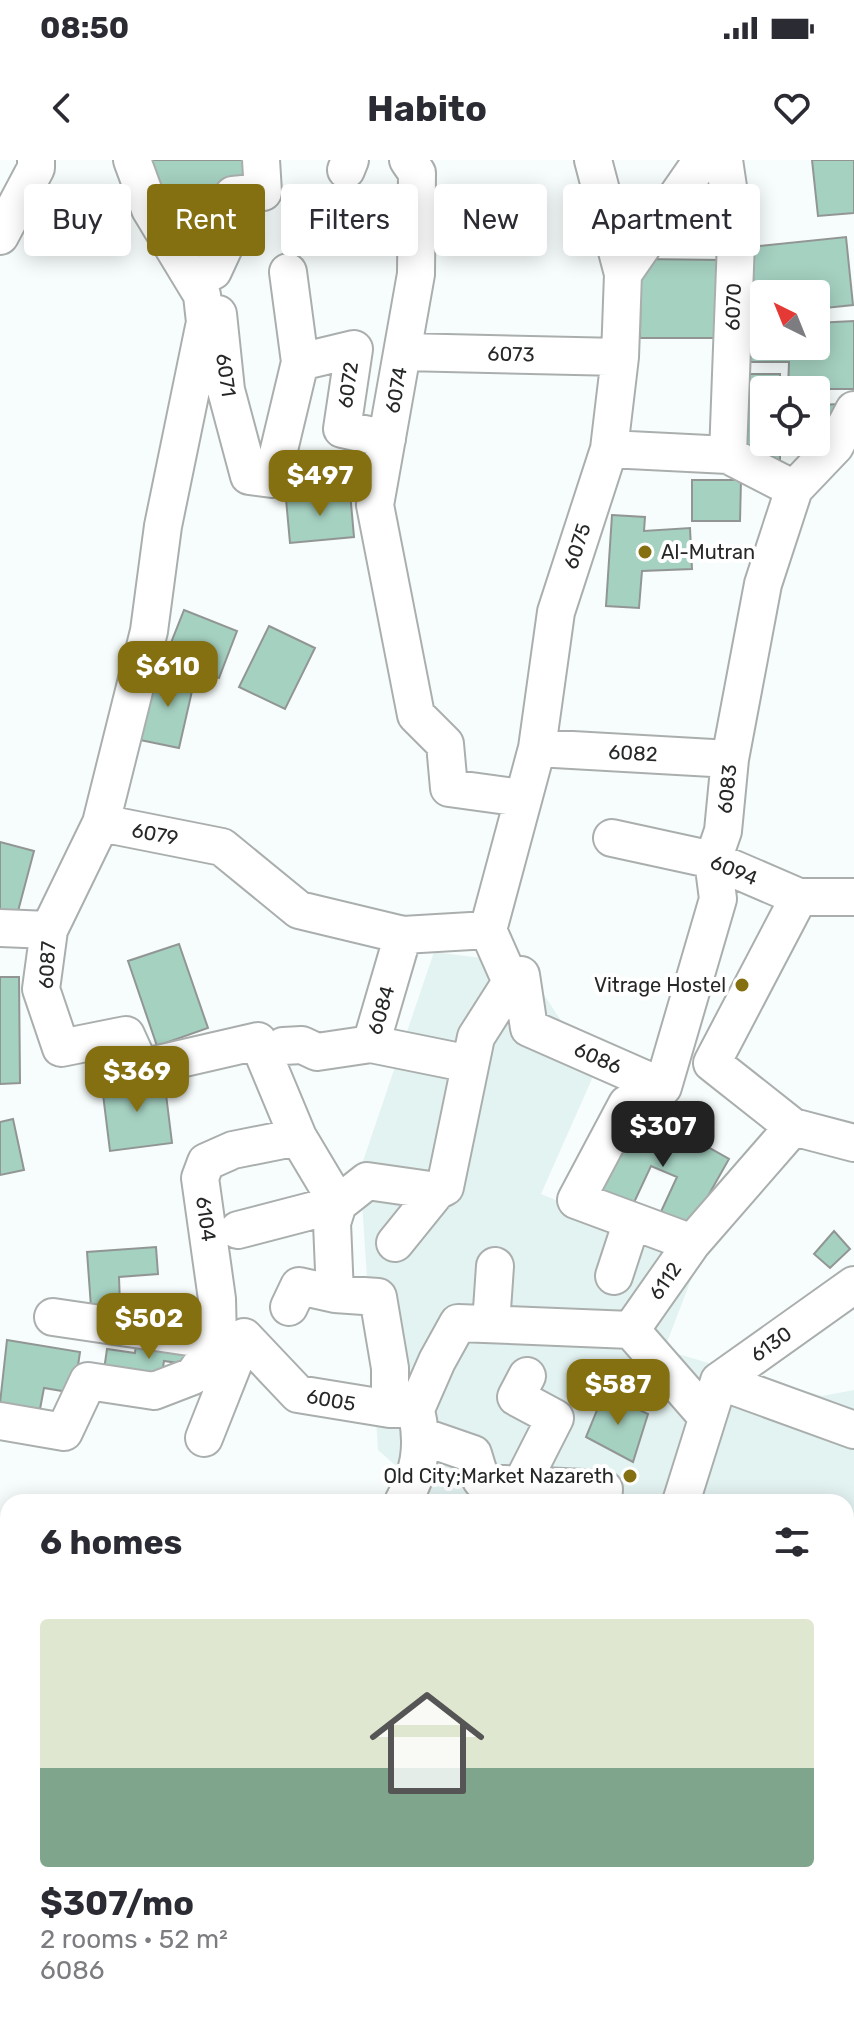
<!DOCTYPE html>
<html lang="en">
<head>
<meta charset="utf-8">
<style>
  body { margin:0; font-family:Rubik,sans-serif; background:#f2f2f3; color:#2b2b33; height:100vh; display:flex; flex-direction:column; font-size:30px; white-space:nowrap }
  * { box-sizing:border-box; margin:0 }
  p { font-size:26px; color:#7c7c81 }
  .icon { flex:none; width:44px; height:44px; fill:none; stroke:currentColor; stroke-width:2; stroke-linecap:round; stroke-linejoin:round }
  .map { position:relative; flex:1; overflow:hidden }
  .drawer { position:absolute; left:0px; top:1334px; width:854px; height:536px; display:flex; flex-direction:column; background:#fff; border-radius:24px 24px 0 0; box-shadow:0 4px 20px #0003 }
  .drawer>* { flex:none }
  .guide { position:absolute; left:24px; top:24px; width:806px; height:72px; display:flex; gap:16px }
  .needle { width:52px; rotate:317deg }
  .tools { position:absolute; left:750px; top:120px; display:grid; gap:16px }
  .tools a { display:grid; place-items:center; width:80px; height:80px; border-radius:8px; background:#fff; box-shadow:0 4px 20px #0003; font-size:40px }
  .price { position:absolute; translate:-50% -68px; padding:0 18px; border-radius:16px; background:#857011; color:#fff; font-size:26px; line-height:52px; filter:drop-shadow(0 2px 4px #0008) }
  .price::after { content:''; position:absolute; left:50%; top:48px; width:24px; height:18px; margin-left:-12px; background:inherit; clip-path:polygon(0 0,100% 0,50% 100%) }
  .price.active { background:#222; color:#fff }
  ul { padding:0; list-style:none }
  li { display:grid; align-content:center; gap:16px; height:424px; padding:0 40px }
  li+li { border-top:2px solid #e1e1e2 }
  li span { display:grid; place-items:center; height:248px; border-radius:8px; color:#555 }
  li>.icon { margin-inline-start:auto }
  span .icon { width:144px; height:144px; fill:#fffc; stroke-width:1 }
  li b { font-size:34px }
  h2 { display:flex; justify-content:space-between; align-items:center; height:96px; padding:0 40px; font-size:34px }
  .chip { padding:0 28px; border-radius:8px; background:#fff; box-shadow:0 4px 20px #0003; font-size:28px; line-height:72px }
  .chip.active { background:#857011; color:#fff }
  .status { display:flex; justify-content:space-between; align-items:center; height:56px; padding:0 40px; background:#fff; direction:ltr }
  .status svg { height:22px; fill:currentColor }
  header { display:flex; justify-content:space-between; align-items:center; height:104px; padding:0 40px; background:#fff; font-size:36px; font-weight:700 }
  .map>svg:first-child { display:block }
  .built { fill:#e3f3f1 }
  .building { fill:#a5d1c1; stroke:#919694; stroke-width:2 }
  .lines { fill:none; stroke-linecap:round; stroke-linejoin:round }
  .minor-casing { stroke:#aaafae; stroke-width:40 }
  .minor { stroke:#fff; stroke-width:36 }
  .poi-dot { fill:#857011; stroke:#fff; stroke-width:3 }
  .labels { text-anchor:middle; stroke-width:8; stroke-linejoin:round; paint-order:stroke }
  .street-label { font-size:20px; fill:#262828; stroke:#fff }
  .poi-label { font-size:20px; fill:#262828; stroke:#fff; text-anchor:end }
</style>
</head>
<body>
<div class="status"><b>08:50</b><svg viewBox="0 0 49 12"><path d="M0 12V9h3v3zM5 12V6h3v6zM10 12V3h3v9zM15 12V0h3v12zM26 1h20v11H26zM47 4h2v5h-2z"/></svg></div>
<header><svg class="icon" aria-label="back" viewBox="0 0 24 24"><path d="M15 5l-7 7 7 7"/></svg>Habito<svg class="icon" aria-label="heart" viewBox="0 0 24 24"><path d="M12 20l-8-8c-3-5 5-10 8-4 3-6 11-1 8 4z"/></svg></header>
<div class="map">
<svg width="854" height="1870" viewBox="0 0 854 1870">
  <rect width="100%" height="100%" fill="#f7fdfc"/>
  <path class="built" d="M434 792 523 803 595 912 541 1034 699 1099 664 1190 822 1236 854 1230V1865L846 1859V1342H440L436 1341 378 1290 360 1010Z"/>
  <path class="building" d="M152 0H243L246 25 226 62 179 71 152 44Z
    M812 0H854V53L818 56Z
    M846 77 853 145 816 149V134H764V154L757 155 750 87Z
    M641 99 724 100 723 178H640Z
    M740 160H764V186H816V163L854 161V229H788L789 202H740Z
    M743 214H780V230H764V282H780V300H742Z
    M841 244 818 295H789V282H816V245Z
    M692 320H741L740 361H692Z
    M350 332 354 377 290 383 286 339Z
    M612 355 645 357 644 371 690 368 692 409 642 411 639 448 606 446Z
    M184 450 237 471 219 518 165 498Z
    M269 466 315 488 285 549 239 527Z
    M156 510 195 518 179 588 140 580Z
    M0 682 34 691 17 755 0 750Z
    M179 784 208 868 157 886 128 801Z
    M0 817H19L20 923 0 924Z
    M164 918 172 983 110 991 102 926Z
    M639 948 729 999 691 1066 659 1056 677 1017 651 1006 631 1049 595 1045Z
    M13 959 24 1010 0 1015V962Z
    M834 1071 850 1089 830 1108 814 1094Z
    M156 1087 158 1114 119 1117 120 1145 91 1147 87 1092Z
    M7 1180 80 1192 74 1233 44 1228 40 1249 0 1243Z
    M201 1182 198 1206 164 1201 160 1226 103 1217 107 1189 135 1193 136 1184Z
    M604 1233 648 1254 633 1302 586 1277Z
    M8 1528V1645L0 1654V1536Z
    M148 1862H196L198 1870H122Z"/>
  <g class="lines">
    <g class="minor-casing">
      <path id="minor" d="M132 0 150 49 202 135 205 162 163 366 149 471 101 663 222 687 299 750 403 775 488 770
        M408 0 417 13 416 114 375 345 416 555 445 584 449 628 522 638
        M724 0 736 81 728 295
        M346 10 350 0
        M0 76 36 8V0
        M213 111 232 70 233 35 263 32 261 0
        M623 114 702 0
        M218 154 226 230 249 316 272 319 300 202 288 112
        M403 192 620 197
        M300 202 354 189 342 269 387 279
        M609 289 728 295 794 329
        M537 588 730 599
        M101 663 49 770 41 829 61 888 126 875 141 908 258 881 298 977 338 1044 332 1063 335 1134
        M612 678 713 700 799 737H854
        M799 737 712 903 793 967 854 983
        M0 768 49 770
        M488 770 537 588 556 452 609 289 620 197 623 114 593 0
        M488 770 511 822 521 815 529 868 663 927 627 944 576 1040 692 1083
        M371 884 403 775
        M283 886 302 885 317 892 371 884 470 904
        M663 927 718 739 713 700 723 671 730 599 763 424 794 329 835 286 854 250
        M238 1070 338 1044 367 1021 437 1031
        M395 1083 437 1031 445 1027 476 877 511 822
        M614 1116 632 1061
        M289 1147 299 1126 335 1134 378 1137 390 1208V1249
        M53 1157 230 1183 239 1179
        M491 1164 495 1106
        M631 1170 692 1083 793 967
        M631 1170 707 1257
        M244 1177 298 1234 390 1249H412
        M719 1221 854 1270
        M416 1249 437 1201 458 1163 631 1170
        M0 1261 64 1272 88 1221 154 1231 193 1216 218 1181 217 1139 200 1018 206 1002 233 990 298 977
        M421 1276 473 1294 481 1320 484 1323 604 1329 603 1342
        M204 1278 244 1177
        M521 1325 555 1258 516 1237 527 1216
        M403 1342C419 1313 424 1287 417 1255
        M681 1342 719 1221 854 1125
        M846 1456 854 1453
        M0 1689 8 1682
        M846 1700 854 1708
        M0 1723 8 1718
        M846 1809 854 1817
        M328 1862 346 1870
        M715 1862 720 1870
        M4 1870 8 1858
        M31 1870 46 1862
        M756 1870 765 1862"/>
    </g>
    <use href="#minor" class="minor"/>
  </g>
  <g class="poi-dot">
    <circle cx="645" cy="392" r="8"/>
    <circle cx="742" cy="825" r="8"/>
    <circle cx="630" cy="1316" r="8"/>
  </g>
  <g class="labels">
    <g class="street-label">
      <text transform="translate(733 147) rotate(-88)" y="7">6070</text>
      <text transform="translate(511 194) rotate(1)" y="7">6073</text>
      <text transform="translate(226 215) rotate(82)" y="7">6071</text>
      <text transform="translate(348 225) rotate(-82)" y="7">6072</text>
      <text transform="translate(396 230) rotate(-80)" y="7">6074</text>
      <text transform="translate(577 386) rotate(-72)" y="7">6075</text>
      <text transform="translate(633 593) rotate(3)" y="7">6082</text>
      <text transform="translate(727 629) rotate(-84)" y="7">6083</text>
      <text transform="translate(155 674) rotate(11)" y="7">6079</text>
      <text transform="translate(734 710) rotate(22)" y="7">6094</text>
      <text transform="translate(47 805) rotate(-87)" y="7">6087</text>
      <text transform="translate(381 850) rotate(-74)" y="7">6084</text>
      <text transform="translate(598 898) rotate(24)" y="7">6086</text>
      <text transform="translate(206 1059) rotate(82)" y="7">6104</text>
      <text transform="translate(665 1121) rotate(-55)" y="7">6112</text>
      <text transform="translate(771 1184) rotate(-36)" y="7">6130</text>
      <text transform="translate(331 1240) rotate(10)" y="7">6005</text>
    </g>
    <g class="poi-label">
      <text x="661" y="399" text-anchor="start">Al-Mutran</text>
      <text x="726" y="832">Vitrage Hostel</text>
      <text x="614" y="1323">Old City;Market Nazareth</text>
    </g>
  </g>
</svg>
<div class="tools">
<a><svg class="needle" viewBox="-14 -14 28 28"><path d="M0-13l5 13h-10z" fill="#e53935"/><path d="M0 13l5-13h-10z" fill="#7c7c81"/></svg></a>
<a><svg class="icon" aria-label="locate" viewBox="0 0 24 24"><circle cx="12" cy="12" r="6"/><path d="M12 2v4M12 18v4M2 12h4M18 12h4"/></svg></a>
</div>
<b class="price" style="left:320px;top:358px">$497</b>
<b class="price" style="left:168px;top:549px">$610</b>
<b class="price" style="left:137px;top:954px">$369</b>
<b class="price active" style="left:663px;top:1009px">$307</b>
<b class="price" style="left:149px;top:1201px">$502</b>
<b class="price" style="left:618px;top:1267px">$587</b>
<div class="guide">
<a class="chip">Buy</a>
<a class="chip active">Rent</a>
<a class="chip">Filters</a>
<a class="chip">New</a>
<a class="chip">Apartment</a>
</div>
<section class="drawer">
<h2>6 homes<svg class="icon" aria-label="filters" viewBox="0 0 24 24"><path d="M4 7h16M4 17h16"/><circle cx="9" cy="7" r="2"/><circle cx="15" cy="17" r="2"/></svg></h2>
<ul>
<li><span style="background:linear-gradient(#dfe7d0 60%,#7fa58c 0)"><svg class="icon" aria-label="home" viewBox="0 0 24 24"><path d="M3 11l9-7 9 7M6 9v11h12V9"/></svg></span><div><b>$307/mo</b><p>2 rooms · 52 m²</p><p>6086</p></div></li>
</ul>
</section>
</div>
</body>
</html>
